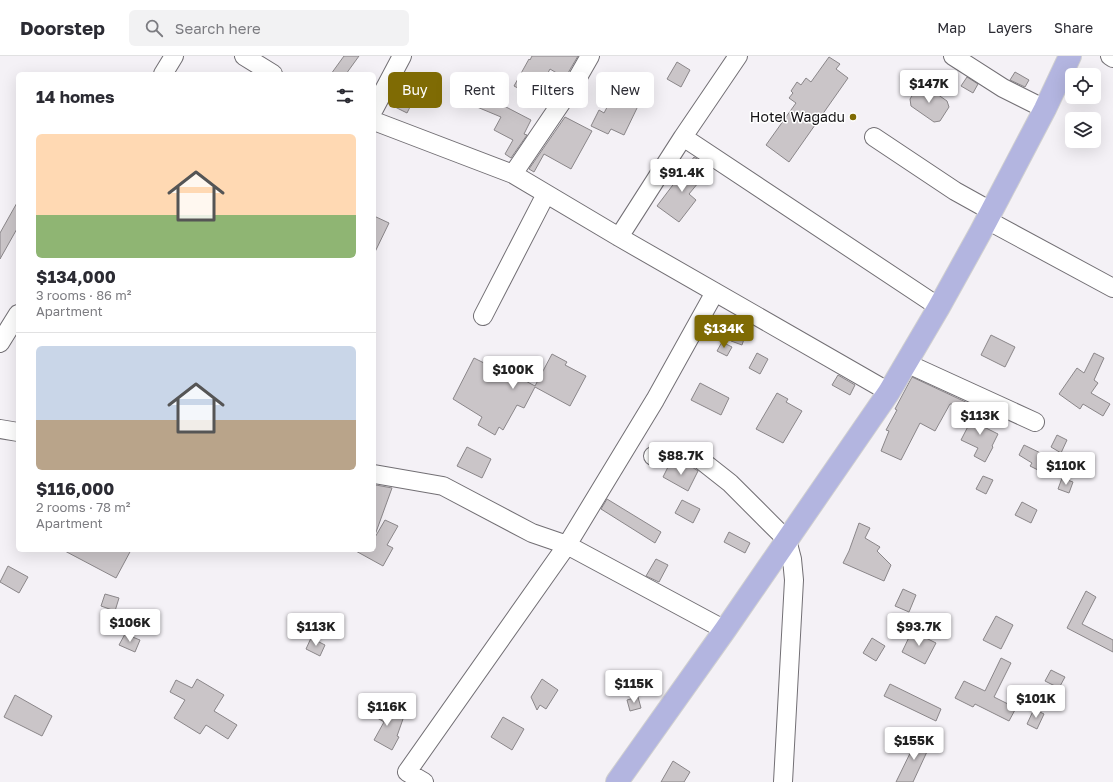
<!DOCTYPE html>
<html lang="en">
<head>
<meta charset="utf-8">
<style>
  body { margin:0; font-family:"Golos Text",sans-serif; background:#f2f2f3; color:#2b2b33; height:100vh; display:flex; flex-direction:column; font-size:15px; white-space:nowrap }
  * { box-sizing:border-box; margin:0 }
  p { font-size:13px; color:#7c7c81 }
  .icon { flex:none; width:22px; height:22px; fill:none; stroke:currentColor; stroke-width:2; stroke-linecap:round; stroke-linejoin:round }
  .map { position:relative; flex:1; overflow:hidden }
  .drawer { position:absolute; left:16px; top:16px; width:360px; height:480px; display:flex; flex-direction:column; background:#fff; border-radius:6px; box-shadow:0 4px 16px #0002 }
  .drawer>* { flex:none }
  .top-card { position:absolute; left:388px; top:16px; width:380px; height:36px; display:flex; gap:8px }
  .tools { position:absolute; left:1065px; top:12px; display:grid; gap:8px }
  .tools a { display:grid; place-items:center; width:36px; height:36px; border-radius:6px; background:#fff; box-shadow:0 4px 16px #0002; font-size:20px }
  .price { position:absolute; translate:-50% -34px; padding:0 9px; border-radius:4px; background:#fff; color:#222; font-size:13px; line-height:26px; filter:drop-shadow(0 1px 2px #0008) }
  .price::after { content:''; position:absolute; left:50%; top:24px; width:12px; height:9px; margin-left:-6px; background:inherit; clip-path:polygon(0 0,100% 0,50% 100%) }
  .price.on { background:#7f6b04; color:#fff }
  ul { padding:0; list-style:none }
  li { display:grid; align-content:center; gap:8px; height:212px; padding:0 20px }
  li+li { border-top:1px solid #e1e1e2 }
  li span { display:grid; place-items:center; height:124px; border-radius:6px; color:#555 }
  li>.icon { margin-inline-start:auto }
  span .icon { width:72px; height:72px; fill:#fffc; stroke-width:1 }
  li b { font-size:17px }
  h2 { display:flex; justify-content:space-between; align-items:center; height:48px; padding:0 20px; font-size:17px }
  .tag { padding:0 14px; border-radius:6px; background:#fff; box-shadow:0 4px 16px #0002; font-size:14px; line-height:36px }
  .tag.on { background:#7f6b04; color:#fff }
  header { display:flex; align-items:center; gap:24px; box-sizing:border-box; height:56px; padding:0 20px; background:#fff; border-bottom:1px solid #e1e1e2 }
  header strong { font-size:19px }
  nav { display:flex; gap:22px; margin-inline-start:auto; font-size:14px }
  .search { width:280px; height:36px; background:#f2f2f3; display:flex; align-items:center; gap:10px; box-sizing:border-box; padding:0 14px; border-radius:6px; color:#7c7c81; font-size:15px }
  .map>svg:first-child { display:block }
  .building { fill:#cac5c8; stroke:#8a8689 }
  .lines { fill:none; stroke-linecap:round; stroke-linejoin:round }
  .minor-casing { stroke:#726f74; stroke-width:20 }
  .major-casing { stroke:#d0d0d0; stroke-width:24 }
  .minor { stroke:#fff; stroke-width:18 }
  .major { stroke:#b3b5e0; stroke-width:22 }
  .poi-dot { fill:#7f6b04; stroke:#fff; stroke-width:1.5 }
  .labels { text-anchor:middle; stroke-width:3; stroke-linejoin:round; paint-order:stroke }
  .poi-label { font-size:14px; fill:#131214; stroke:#fff; text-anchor:end }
</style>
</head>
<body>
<header>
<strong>Doorstep</strong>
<div class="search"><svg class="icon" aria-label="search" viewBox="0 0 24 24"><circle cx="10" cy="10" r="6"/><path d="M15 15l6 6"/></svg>Search here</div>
<nav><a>Map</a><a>Layers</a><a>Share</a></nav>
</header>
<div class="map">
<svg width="1113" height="726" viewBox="0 0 1113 726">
  <rect width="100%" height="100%" fill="#f4f1f6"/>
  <path class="building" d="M344 0H359L346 18H331Z
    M532 0H578L565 22 550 13 535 41 514 30 529 3 530 4Z
    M829 1 840 8 836 13 848 22 789 106 766 89 796 47 789 42 793 37 791 35 797 26 801 29 806 22 811 26Z
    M677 6 690 14 681 31 667 23Z
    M1015 16 1029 24 1025 31 1010 24Z
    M967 21 978 28 973 37 961 30Z
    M399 28 417 37 407 57 389 48Z
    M919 29H924L947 45 949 51 940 65 934 66 911 50 910 43Z
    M614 38 638 50 624 79 611 73 608 78 591 70 599 54 604 57Z
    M483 39 531 64 524 78 527 79 511 102 505 98 513 84 494 74 501 61 477 51Z
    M565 61 592 75 571 113 544 98 534 116 529 113Z
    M694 101 700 105 695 115 703 121 689 138 696 144 679 166 657 150Z
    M18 145V171L0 203V177Z
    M374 160 389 167 374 198Z
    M735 273 746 277 742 289 731 285Z
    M991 279 1015 291 1005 311 981 299Z
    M722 286 732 291 727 300 717 295Z
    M757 297 768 303 760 318 749 312Z
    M1094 297 1104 302 1094 324 1098 327 1091 337 1110 348 1103 360 1083 348 1080 353 1059 338 1077 312 1084 317Z
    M552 298 567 306 565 309 586 320 570 350 535 331 524 352 517 349 503 374 499 371 495 379 478 369 482 361 453 343 474 302 502 316 503 313 535 330Z
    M838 319 855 329 850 339 832 329Z
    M912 321 972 349 950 348 935 375 920 367 901 404 881 395 889 375 886 374 897 354 895 353Z
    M700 327 729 342 721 359 691 344Z
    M777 337 788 343 786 346 802 355 783 387 756 373Z
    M978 351 987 356 980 369 998 378 992 390 993 391 985 406 974 400 978 392 961 384Z
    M1057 379 1067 384 1061 397 1051 391Z
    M1024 389 1055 404 1048 419 1030 410 1032 407 1019 399Z
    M467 391 491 403 482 422 457 410Z
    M668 411H692L698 415 688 435 663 421Z
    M983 420 993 424 986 438 976 433Z
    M1062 422 1073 426 1069 437 1058 433Z
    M376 429 392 432 375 479H374V433Z
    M607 443 661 476 655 487 601 453Z
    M682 444 700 453 693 467 675 457Z
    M1022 446 1037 454 1031 467 1015 459Z
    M385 464 398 470 387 489 393 492 383 510 354 494H374V483Z
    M859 467 870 472 865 482 880 491 877 495 891 509 884 525 843 507 849 495Z
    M729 476 750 487 745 497 724 486Z
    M63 494H131L116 522Z
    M656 503 668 509 659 526 646 520Z
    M8 510 28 521 19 537 0 526Z
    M903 533 916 539 909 556 895 550Z
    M1086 535 1096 541 1082 568 1113 584V596L1067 572Z
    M105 538 119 542 115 555 101 550Z
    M996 560 1013 569 1001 593 983 584Z
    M912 575 936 587 925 608 902 596Z
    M125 578 140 584 135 596 119 589Z
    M311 582 325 589 320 600 306 593Z
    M872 582 885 590 876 605 863 597Z
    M1001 602 1011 607 994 641 1016 652 1009 665 975 648 973 651 955 642 964 625 985 635Z
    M1051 614 1065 621 1059 632 1045 625Z
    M197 623 224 639 214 655 237 669 228 683 206 669 200 678 174 662 185 644 170 636 176 624 192 632Z
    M542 623 558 634 546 653 540 649 537 654 531 641Z
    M890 628 941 653 936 665 884 640Z
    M15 639 52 660 42 680 4 661Z
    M638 641 641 652 630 655 627 644Z
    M374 648 403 663 397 680 399 681 392 694 374 684 384 666 369 657Z
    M1034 653 1044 658 1037 673 1027 668Z
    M503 661 524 673 512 694 491 681Z
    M918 681 931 687 913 726H896Z
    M673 705 690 716 684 726H661Z"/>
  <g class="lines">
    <g class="minor-casing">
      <path id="minor" d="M244 0 273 18
        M953 0 1003 32 1045 53
        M1110 0 1113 2
        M163 18 174 0
        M374 53 402 0
        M374 65 513 118 619 181 889 336
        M683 81 939 251
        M874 81 955 135 991 155
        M513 118 574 28 590 0
        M987 164 1113 232
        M619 181 683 81 738 0
        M483 260 546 138
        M0 287 18 258
        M906 307 1035 366
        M0 373 18 376
        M653 400 697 401 730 427 787 484 792 503 794 524 783 726
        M374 418 443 430 532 477 567 489 725 574
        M424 726 407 716 567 489 655 344 715 236"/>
    </g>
    <g class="major-casing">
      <path id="major" d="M617 726 725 574 889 336 939 251 980 177 1045 53 1070 0"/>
    </g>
    <use href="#minor" class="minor"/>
    <use href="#major" class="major"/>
  </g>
  <circle class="poi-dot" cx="853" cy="61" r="4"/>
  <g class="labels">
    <g class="poi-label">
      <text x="845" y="66">Hotel Wagadu</text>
    </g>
  </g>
</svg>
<div class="tools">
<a><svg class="icon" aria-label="locate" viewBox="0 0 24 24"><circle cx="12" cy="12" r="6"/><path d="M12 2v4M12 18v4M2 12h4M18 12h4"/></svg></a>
<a><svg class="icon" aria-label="layers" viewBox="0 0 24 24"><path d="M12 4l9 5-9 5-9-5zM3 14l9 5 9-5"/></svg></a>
</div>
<b class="price" style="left:929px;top:48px">$147K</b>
<b class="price" style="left:682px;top:137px">$91.4K</b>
<b class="price on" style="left:724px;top:293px">$134K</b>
<b class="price" style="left:513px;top:334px">$100K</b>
<b class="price" style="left:980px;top:380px">$113K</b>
<b class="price" style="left:681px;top:420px">$88.7K</b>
<b class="price" style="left:1066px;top:430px">$110K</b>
<b class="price" style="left:130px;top:587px">$106K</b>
<b class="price" style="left:316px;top:591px">$113K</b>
<b class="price" style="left:919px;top:591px">$93.7K</b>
<b class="price" style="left:634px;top:648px">$115K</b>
<b class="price" style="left:1036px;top:663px">$101K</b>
<b class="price" style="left:387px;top:671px">$116K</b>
<b class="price" style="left:914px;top:705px">$155K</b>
<div class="top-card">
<a class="tag on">Buy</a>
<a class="tag">Rent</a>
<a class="tag">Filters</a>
<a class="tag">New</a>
</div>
<section class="drawer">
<h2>14 homes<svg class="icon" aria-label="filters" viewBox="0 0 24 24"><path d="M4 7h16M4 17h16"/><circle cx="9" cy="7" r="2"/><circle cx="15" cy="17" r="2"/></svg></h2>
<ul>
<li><span style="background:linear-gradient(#ffd9b3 65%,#8fb573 0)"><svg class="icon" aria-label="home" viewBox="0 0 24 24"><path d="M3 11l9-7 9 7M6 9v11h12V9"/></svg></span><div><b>$134,000</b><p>3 rooms · 86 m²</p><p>Apartment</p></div></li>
<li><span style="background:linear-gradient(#c9d6e8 60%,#b9a48a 0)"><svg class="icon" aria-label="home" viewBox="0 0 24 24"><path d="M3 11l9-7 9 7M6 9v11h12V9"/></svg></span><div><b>$116,000</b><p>2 rooms · 78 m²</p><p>Apartment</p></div></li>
</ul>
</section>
</div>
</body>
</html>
